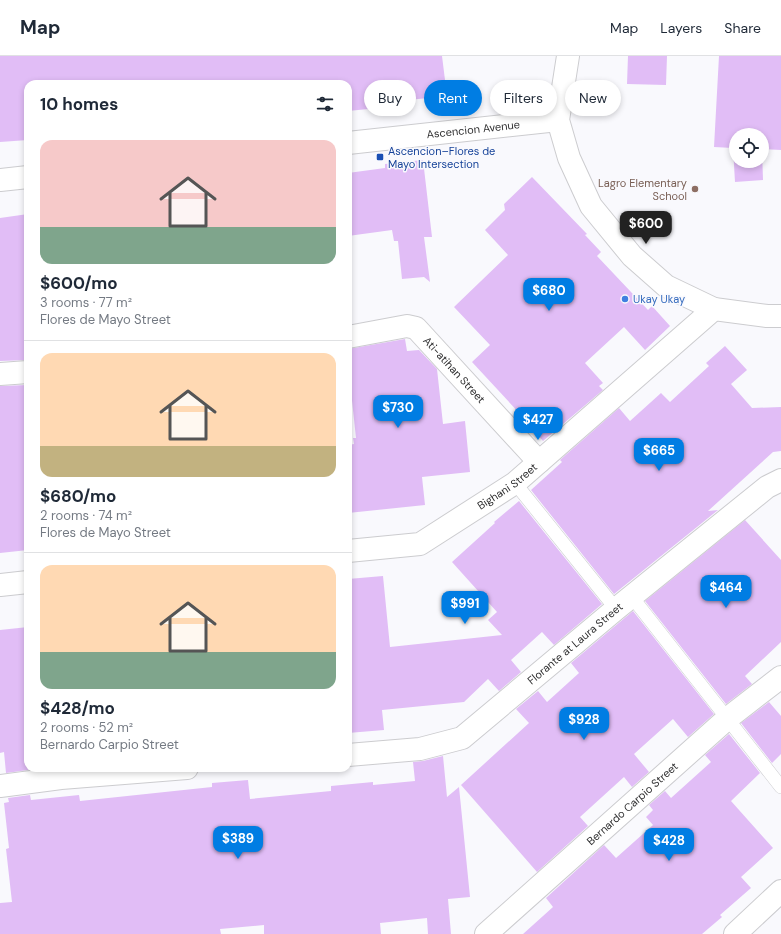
<!DOCTYPE html>
<html lang="en">
<head>
<meta charset="utf-8">
<style>
  body { margin:0; font-family:"DM Sans",sans-serif; background:#f6f6f7; color:#1f2937; height:100vh; display:flex; flex-direction:column; font-size:15px; white-space:nowrap }
  * { box-sizing:border-box; margin:0 }
  p { font-size:13px; color:#747a83 }
  .icon { flex:none; width:22px; height:22px; fill:none; stroke:currentColor; stroke-width:2; stroke-linecap:round; stroke-linejoin:round }
  .map { position:relative; flex:1; overflow:hidden }
  .details { position:absolute; left:24px; top:24px; width:328px; height:692px; display:flex; flex-direction:column; background:#fff; border-radius:12px; box-shadow:0 2px 6px #0003 }
  .details>* { flex:none }
  .guide { position:absolute; left:364px; top:24px; width:357px; height:36px; display:flex; gap:8px }
  .buttons { position:absolute; left:729px; top:72px; display:grid; gap:8px }
  .buttons a { display:grid; place-items:center; width:40px; height:40px; border-radius:50%; background:#fff; box-shadow:0 2px 6px #0003; font-size:20px }
  .price { position:absolute; translate:-50% -34px; padding:0 9px; border-radius:8px; background:#007de3; color:#fff; font-size:13px; line-height:26px; filter:drop-shadow(0 1px 2px #0008) }
  .price::after { content:''; position:absolute; left:50%; top:24px; width:12px; height:9px; margin-left:-6px; background:inherit; clip-path:polygon(0 0,100% 0,50% 100%) }
  .price.current { background:#222; color:#fff }
  ul { padding:0; list-style:none }
  li { display:grid; align-content:center; gap:8px; height:212px; padding:0 16px }
  li+li { border-top:1px solid #e0e1e3 }
  li span { display:grid; place-items:center; height:124px; border-radius:12px; color:#555 }
  li>.icon { margin-inline-start:auto }
  span .icon { width:72px; height:72px; fill:#fffc; stroke-width:1 }
  li b { font-size:17px }
  h2 { display:flex; justify-content:space-between; align-items:center; height:48px; padding:0 16px; font-size:17px }
  .chip { padding:0 14px; border-radius:18px; background:#fff; box-shadow:0 2px 6px #0003; font-size:14px; line-height:36px }
  .chip.current { background:#007de3; color:#fff }
  header { display:flex; align-items:center; gap:24px; box-sizing:border-box; height:56px; padding:0 20px; background:#fff; border-bottom:1px solid #e0e1e3 }
  header strong { font-size:19px }
  nav { display:flex; gap:22px; margin-inline-start:auto; font-size:14px }
  .map>svg:first-child { display:block }
  .building { fill:#e1bdf6 }
  .lines { fill:none; stroke-linecap:round; stroke-linejoin:round }
  .service-casing { stroke:#cccccf; stroke-width:14 }
  .minor-casing { stroke:#cccccf; stroke-width:24 }
  .tertiary-casing { stroke:#cccccf; stroke-width:24 }
  .service { stroke:#fff; stroke-width:13 }
  .minor { stroke:#fff; stroke-width:22 }
  .tertiary { stroke:#fff; stroke-width:22 }
  .transit-dot { fill:#1a4fb4; stroke:#f9f9fd; stroke-width:1.5 }
  .education-dot { fill:#8d6e63; stroke:#f9f9fd; stroke-width:1.5 }
  .shop-dot { fill:#3f7fe0; stroke:#f9f9fd; stroke-width:1.5 }
  .labels { text-anchor:middle; stroke-width:3; stroke-linejoin:round; paint-order:stroke }
  .street-label { font-size:11px; fill:#2e2e2f; stroke:#f9f9fd }
  .transit-label { font-size:11px; fill:#164399; stroke:#f9f9fd; text-anchor:start }
  .education-label { font-size:11px; fill:#785e54; stroke:#f9f9fd; text-anchor:end }
  .shop-label { font-size:11px; fill:#366cbe; stroke:#f9f9fd; text-anchor:start }
</style>
</head>
<body>
<header>
<strong>Map</strong>
<nav><a>Map</a><a>Layers</a><a>Share</a></nav>
</header>
<div class="map">
<svg width="781" height="878" viewBox="0 0 781 878">
  <rect width="100%" height="100%" fill="#f9f9fd"/>
  <path class="building" d="M0 0H442L447 40 399 45V50L348 55V28H28V84L0 86Z
    M628 0H667L666 29 627 28Z
    M719 0H781V94L762 93V79H736V105H762V94L763 124 735 126 733 92 714 91Z
    M423 104 432 181H424L430 226 424 221 402 223 398 185H394L392 174 348 180V117L385 112V108Z
    M532 121 587 178 585 179 601 196 597 200 648 254 652 250 670 270 645 294 624 271 585 307 603 327 599 330 603 334 543 385 520 359H521L472 306 490 289 454 251 508 199 485 174 505 154 504 148Z
    M28 158V304L0 305V162Z
    M405 283 407 295 419 294 437 313 443 368 465 365 470 416 422 421 425 449 348 457V389L354 388 353 382H356L350 326 348 327V293Z
    M725 290 747 314 731 328 752 352 781 351V395L773 396 708 455 718 454 614 538 531 434 562 406 560 404 619 352 630 365 661 337 670 346 709 310 706 307Z
    M28 329V494L0 497V330Z
    M519 445 602 548 554 589 542 576 511 604 521 616 499 635 488 623 464 646 382 654 384 674 348 677V523L383 520 390 591 502 579 488 564 497 556 452 506 495 467 494 466Z
    M745 464 781 504V586L745 620 752 628 726 648 645 545Z
    M633 555 714 658 688 681 673 663 634 698 649 716 632 731 624 721 580 761 588 770 537 816 461 729 529 667 516 653 538 635 547 646 579 617 571 607Z
    M28 571V714L6 717 4 696 0 697V574Z
    M769 646 781 660V698L772 707 741 667Z
    M729 678 760 717 731 745 773 792 741 821 751 832 720 859 722 861 702 878H523L553 851 546 842 604 789 616 802 653 769 646 761 653 754 649 749 665 735 671 742 711 706 705 699Z
    M443 700 447 741 459 731 470 841 448 843 451 878H428L427 862 380 867 381 878H264V869L220 873 221 878H0V847L12 846 6 793 9 792 4 747 9 746 8 742 30 739 31 744 79 739 80 745 212 731V727L248 724 250 743 331 735V730L373 726V729L415 725 413 706 423 705Z"/>
  <g class="lines">
    <g class="service-casing">
      <path id="service" d="M515 427 616 553
        M632 541 781 731"/>
    </g>
    <g class="minor-casing">
      <g id="minor">
        <path id="s1" d="M348 281 407 270 416 272 539 406"/>
        <path d="M0 318 28 316"/>
        <path id="s2" d="M348 495 420 488 515 427 714 253"/>
        <path d="M0 529 28 526"/>
        <path id="s3" d="M348 699 420 693 462 682 616 553 767 431 781 424"/>
        <path d="M0 730 61 722 187 712"/>
        <path id="s4" d="M486 878 728 662 781 621"/>
        <path d="M735 878 781 835"/>
      </g>
    </g>
    <g class="tertiary-casing">
      <g id="tertiary">
        <path d="M568 0 558 64 569 102 591 150 632 200 666 230 714 253 767 260H781"/>
        <path id="s5" d="M348 87 558 64"/>
        <path d="M0 124 28 121"/>
      </g>
    </g>
    <use href="#service" class="service"/>
    <use href="#minor" class="minor"/>
    <use href="#tertiary" class="tertiary"/>
  </g>
  <rect class="transit-dot" x="376" y="97" width="8" height="8" rx="2"/>
  <circle class="education-dot" cx="695" cy="133" r="4"/>
  <circle class="shop-dot" cx="625" cy="243" r="4"/>
  <g class="labels">
    <g class="street-label">
      <text dy="4" stroke="none"><textPath href="#s5" startOffset="126">Ascencion Avenue</textPath></text>
      <text dy="4" stroke="none"><textPath href="#s1" startOffset="126">Ati-atihan Street</textPath></text>
      <text dy="4" stroke="none"><textPath href="#s2" startOffset="177">Bighani Street</textPath></text>
      <text dy="4" stroke="none"><textPath href="#s3" startOffset="263">Florante at Laura Street</textPath></text>
      <text dy="4" stroke="none"><textPath href="#s4" startOffset="196">Bernardo Carpio Street</textPath></text>
    </g>
    <g class="transit-label">
      <text x="388" y="99">Ascencion–Flores de<tspan x="388" dy="13">Mayo Intersection</tspan></text>
    </g>
    <g class="education-label">
      <text x="687" y="131">Lagro Elementary<tspan x="687" dy="13">School</tspan></text>
    </g>
    <g class="shop-label">
      <text x="633" y="247">Ukay Ukay</text>
    </g>
  </g>
</svg>
<div class="buttons">
<a><svg class="icon" aria-label="locate" viewBox="0 0 24 24"><circle cx="12" cy="12" r="6"/><path d="M12 2v4M12 18v4M2 12h4M18 12h4"/></svg></a>
</div>
<b class="price current" style="left:646px;top:189px">$600</b>
<b class="price" style="left:549px;top:256px">$680</b>
<b class="price" style="left:398px;top:373px">$730</b>
<b class="price" style="left:538px;top:385px">$427</b>
<b class="price" style="left:659px;top:416px">$665</b>
<b class="price" style="left:726px;top:553px">$464</b>
<b class="price" style="left:465px;top:569px">$991</b>
<b class="price" style="left:584px;top:685px">$928</b>
<b class="price" style="left:238px;top:804px">$389</b>
<b class="price" style="left:669px;top:806px">$428</b>
<div class="guide">
<a class="chip">Buy</a>
<a class="chip current">Rent</a>
<a class="chip">Filters</a>
<a class="chip">New</a>
</div>
<section class="details">
<h2>10 homes<svg class="icon" aria-label="filters" viewBox="0 0 24 24"><path d="M4 7h16M4 17h16"/><circle cx="9" cy="7" r="2"/><circle cx="15" cy="17" r="2"/></svg></h2>
<ul>
<li><span style="background:linear-gradient(#f6c9c9 70%,#7fa58c 0)"><svg class="icon" aria-label="home" viewBox="0 0 24 24"><path d="M3 11l9-7 9 7M6 9v11h12V9"/></svg></span><div><b>$600/mo</b><p>3 rooms · 77 m²</p><p>Flores de Mayo Street</p></div></li>
<li><span style="background:linear-gradient(#ffd9b3 75%,#c2b280 0)"><svg class="icon" aria-label="home" viewBox="0 0 24 24"><path d="M3 11l9-7 9 7M6 9v11h12V9"/></svg></span><div><b>$680/mo</b><p>2 rooms · 74 m²</p><p>Flores de Mayo Street</p></div></li>
<li><span style="background:linear-gradient(#ffd9b3 70%,#7fa58c 0)"><svg class="icon" aria-label="home" viewBox="0 0 24 24"><path d="M3 11l9-7 9 7M6 9v11h12V9"/></svg></span><div><b>$428/mo</b><p>2 rooms · 52 m²</p><p>Bernardo Carpio Street</p></div></li>
</ul>
</section>
</div>
</body>
</html>
